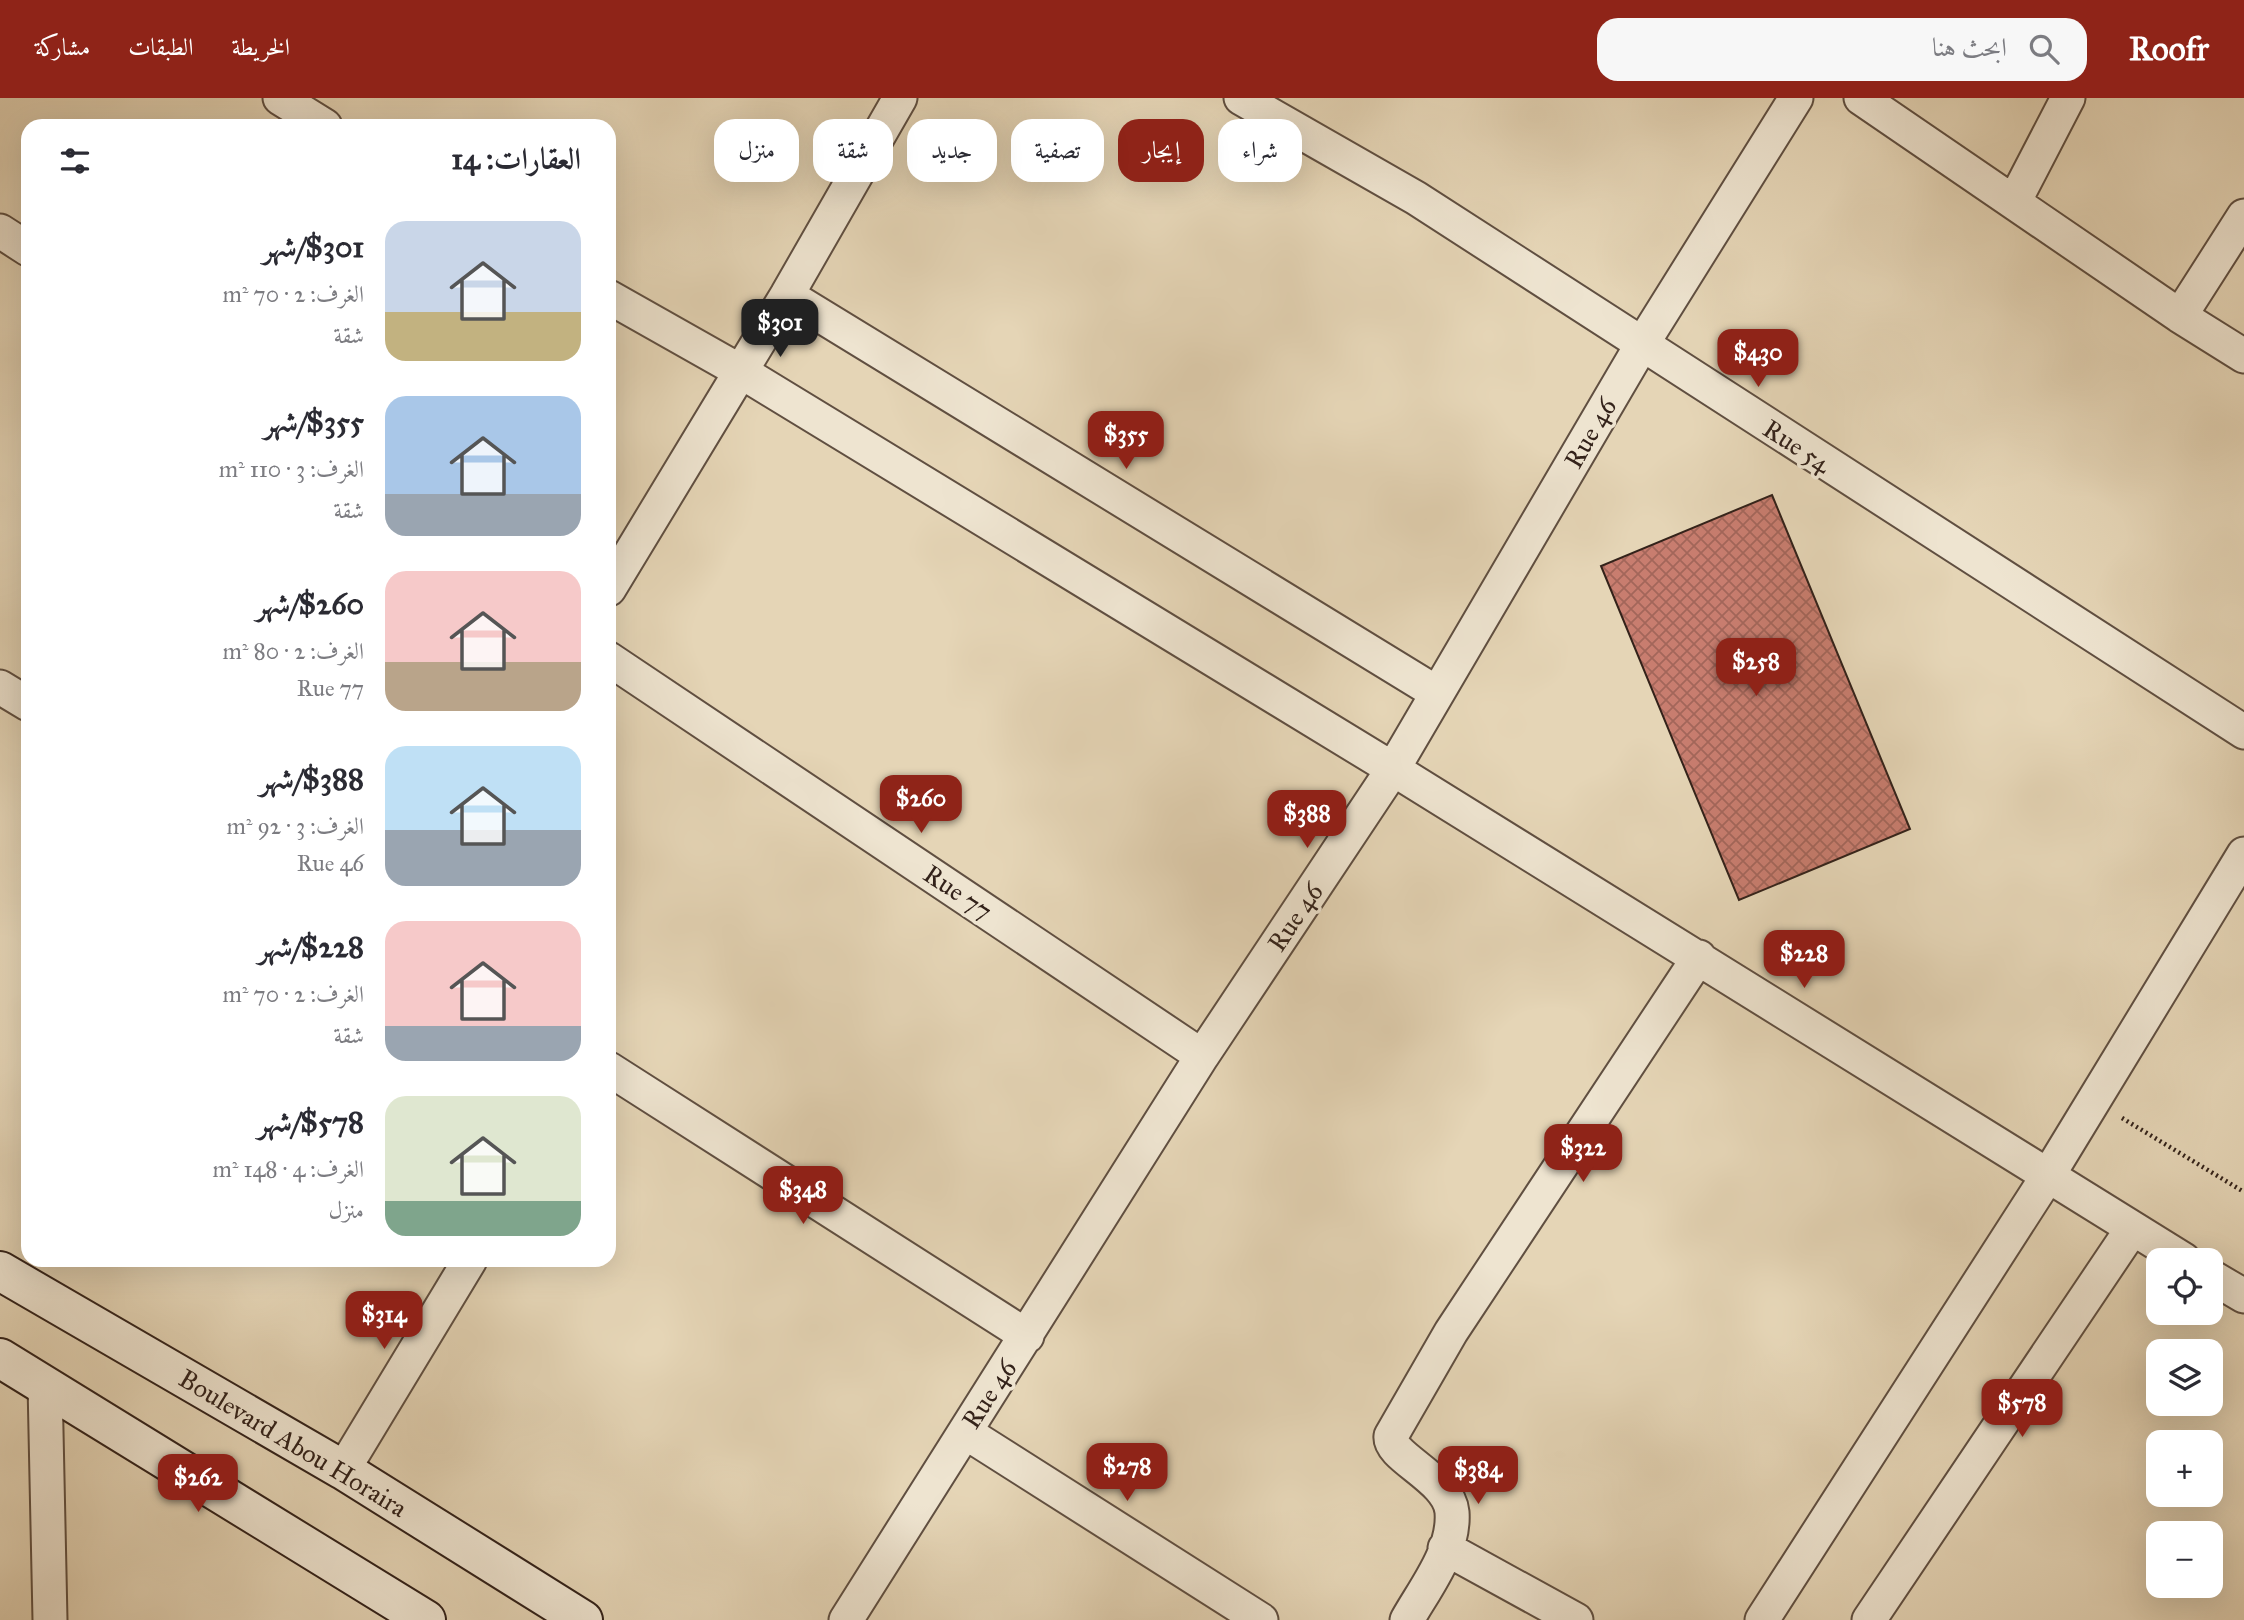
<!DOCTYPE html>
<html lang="ar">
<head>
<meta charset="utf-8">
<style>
  body { margin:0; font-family:"IM FELL Great Primer",Amiri,serif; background:#f7f7f7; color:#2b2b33; direction:rtl; height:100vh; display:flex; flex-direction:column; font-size:26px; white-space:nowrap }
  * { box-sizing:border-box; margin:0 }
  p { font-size:23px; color:#7c7c81 }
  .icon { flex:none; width:38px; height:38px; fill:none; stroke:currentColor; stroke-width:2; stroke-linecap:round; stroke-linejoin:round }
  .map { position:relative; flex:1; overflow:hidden; direction:ltr }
  .side { position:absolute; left:21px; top:21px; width:595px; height:1148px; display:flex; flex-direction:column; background:#fff; border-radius:21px; box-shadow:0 7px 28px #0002; direction:rtl }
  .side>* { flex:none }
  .guide { position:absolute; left:637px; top:21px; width:665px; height:63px; direction:rtl; display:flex; gap:14px }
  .fabs { position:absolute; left:2146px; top:1150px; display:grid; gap:14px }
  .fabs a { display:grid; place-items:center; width:77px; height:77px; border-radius:14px; background:#fff; box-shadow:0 7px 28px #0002; font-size:35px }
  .price { position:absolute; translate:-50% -60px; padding:0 16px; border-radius:14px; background:#8f2418; color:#fff; font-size:23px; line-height:46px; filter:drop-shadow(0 2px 4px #0008) }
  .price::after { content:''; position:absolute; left:50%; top:42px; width:21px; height:16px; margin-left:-10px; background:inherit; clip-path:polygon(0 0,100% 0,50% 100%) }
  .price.current { background:#222; color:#fff }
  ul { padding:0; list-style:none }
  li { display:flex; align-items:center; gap:21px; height:175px; padding:0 35px }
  li span { display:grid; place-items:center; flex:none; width:196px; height:140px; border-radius:21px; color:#555 }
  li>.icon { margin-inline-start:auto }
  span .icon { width:84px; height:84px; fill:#fffc; stroke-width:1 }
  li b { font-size:30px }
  h2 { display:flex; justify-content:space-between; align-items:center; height:84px; padding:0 35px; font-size:30px }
  .pill { padding:0 24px; border-radius:21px; background:#fff; box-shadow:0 7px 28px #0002; font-size:24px; line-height:63px }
  .pill.current { background:#8f2418; color:#fff }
  header { display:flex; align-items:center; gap:42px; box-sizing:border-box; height:98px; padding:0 35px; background:#8f2418; color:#fff }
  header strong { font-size:33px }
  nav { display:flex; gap:38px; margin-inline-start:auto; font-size:24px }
  .search { width:490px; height:63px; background:#f7f7f7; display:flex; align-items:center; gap:18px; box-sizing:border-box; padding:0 24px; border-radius:21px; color:#7c7c81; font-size:26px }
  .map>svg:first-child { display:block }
  .building { fill:url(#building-cross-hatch); stroke:#33221a; stroke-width:2 }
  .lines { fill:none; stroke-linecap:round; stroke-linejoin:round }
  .street-casing { stroke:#604f41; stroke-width:37 }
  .secondary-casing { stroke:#33221a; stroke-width:42 }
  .path { stroke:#33221a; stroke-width:4.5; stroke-dasharray:2 3.5; stroke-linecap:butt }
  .street { stroke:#eee4d0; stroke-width:33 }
  .secondary { stroke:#eee4d0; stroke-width:38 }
  .labels { text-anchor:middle; stroke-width:7; stroke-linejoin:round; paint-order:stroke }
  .street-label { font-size:26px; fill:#33221a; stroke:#eee4d0 }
</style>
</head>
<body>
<header>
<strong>Roofr</strong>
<div class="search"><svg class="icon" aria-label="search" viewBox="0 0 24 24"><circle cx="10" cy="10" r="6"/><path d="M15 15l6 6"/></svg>ابحث هنا</div>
<nav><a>الخريطة</a><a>الطبقات</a><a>مشاركة</a></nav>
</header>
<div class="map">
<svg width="2244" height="1522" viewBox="0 0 2244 1522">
  <defs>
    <pattern id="building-cross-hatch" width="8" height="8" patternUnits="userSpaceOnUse" patternTransform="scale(1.75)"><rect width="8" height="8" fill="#c87d6f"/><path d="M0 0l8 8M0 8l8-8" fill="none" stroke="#a3665a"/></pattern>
  </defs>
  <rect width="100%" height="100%" fill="#e5d5b6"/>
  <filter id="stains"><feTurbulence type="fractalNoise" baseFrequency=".00286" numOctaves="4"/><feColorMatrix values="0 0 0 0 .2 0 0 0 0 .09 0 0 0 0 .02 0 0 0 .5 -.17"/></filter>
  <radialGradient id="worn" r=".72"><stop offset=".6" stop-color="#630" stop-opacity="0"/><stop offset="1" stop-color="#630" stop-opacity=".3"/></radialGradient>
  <path class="building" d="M1772 397 1910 731 1739 802 1601 468Z"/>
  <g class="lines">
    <g class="street-casing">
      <path id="street" d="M280 0 325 28
        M1241 0 1416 100 2244 634
        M1861 0 2180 218 2244 258
        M2014 104 2068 0
        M0 133 28 151
        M787 197 1437 595
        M609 199 740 273 1393 671 2184 1162
        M2180 218 2244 118
        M609 491 787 197 900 0
        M609 561 1202 958
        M0 589 28 606
        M609 971 1027 1238
        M2210 1178 2244 1198
        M45 1286 50 1522
        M965 1334 1261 1522
        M343 1372 470 1162
        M1445 1450 1576 1522
        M846 1522 1202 958 1393 671 1641 248 1796 0
        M1407 1522C1425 1490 1455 1453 1452 1414 1449 1380 1388 1359 1391 1338L1451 1234 1699 859
        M1762 1522 2049 1076 2244 756
        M1869 1522 2132 1131"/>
    </g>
    <g class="secondary-casing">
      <path id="secondary" d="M0 1173 343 1372 583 1522
        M0 1260 426 1522"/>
    </g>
    <path class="path" d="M2122 1020 2244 1094"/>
    <use href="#street" class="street"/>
    <use href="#secondary" class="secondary"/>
  </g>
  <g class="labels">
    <g class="street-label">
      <text transform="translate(1590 335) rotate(-60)" y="9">Rue 46</text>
      <text transform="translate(1797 348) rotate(33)" y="9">Rue 54</text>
      <text transform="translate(958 794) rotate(34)" y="9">Rue 77</text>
      <text transform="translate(1295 819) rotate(-56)" y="9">Rue 46</text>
      <text transform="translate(989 1296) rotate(-57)" y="9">Rue 46</text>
      <text transform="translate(293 1345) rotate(31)" y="9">Boulevard Abou Horaira</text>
    </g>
  </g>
  <rect width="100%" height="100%" filter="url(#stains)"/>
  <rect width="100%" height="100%" fill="url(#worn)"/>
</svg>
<div class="fabs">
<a><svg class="icon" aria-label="locate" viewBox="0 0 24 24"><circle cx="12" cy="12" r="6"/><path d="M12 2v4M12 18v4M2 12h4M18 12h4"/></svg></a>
<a><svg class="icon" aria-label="layers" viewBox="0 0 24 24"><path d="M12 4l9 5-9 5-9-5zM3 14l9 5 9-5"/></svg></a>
<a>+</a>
<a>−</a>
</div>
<b class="price current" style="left:780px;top:261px">$301</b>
<b class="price" style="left:1758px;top:291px">$430</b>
<b class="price" style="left:1126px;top:373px">$355</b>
<b class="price" style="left:1756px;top:600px">$258</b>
<b class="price" style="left:921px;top:737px">$260</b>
<b class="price" style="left:1307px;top:752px">$388</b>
<b class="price" style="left:1804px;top:892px">$228</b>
<b class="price" style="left:1583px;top:1086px">$322</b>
<b class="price" style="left:803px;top:1128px">$348</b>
<b class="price" style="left:384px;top:1253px">$314</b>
<b class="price" style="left:2022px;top:1341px">$578</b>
<b class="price" style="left:1127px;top:1405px">$278</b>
<b class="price" style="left:1478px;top:1408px">$384</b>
<b class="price" style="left:198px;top:1416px">$262</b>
<div class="guide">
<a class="pill">شراء</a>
<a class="pill current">إيجار</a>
<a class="pill">تصفية</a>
<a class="pill">جديد</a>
<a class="pill">شقة</a>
<a class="pill">منزل</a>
</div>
<section class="side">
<h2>العقارات: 14<svg class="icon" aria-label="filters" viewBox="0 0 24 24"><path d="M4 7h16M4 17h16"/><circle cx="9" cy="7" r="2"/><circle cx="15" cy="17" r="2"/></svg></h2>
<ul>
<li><span style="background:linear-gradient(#c9d6e8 65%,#c2b280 0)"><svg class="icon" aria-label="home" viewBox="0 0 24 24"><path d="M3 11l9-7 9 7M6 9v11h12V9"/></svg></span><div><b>$301/شهر</b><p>الغرف: 2 · 70 m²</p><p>شقة</p></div></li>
<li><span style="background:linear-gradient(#a9c7e8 70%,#9aa5b1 0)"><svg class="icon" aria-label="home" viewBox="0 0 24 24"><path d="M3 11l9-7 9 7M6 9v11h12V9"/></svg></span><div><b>$355/شهر</b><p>الغرف: 3 · 110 m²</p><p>شقة</p></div></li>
<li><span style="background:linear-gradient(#f6c9c9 65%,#b9a48a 0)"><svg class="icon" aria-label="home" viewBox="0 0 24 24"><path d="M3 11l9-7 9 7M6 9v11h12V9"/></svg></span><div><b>$260/شهر</b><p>الغرف: 2 · 80 m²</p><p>Rue 77</p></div></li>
<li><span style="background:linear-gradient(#bfe0f5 60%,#9aa5b1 0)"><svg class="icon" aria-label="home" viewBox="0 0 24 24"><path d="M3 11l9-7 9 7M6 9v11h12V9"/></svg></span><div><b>$388/شهر</b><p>الغرف: 3 · 92 m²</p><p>Rue 46</p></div></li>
<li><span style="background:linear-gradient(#f6c9c9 75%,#9aa5b1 0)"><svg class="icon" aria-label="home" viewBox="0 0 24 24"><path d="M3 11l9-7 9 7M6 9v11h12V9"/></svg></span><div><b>$228/شهر</b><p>الغرف: 2 · 70 m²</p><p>شقة</p></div></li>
<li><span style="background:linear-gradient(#dfe7d0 75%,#7fa58c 0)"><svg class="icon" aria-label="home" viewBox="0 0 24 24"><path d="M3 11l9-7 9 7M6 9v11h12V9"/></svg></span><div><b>$578/شهر</b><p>الغرف: 4 · 148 m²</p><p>منزل</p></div></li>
</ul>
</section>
</div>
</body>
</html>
